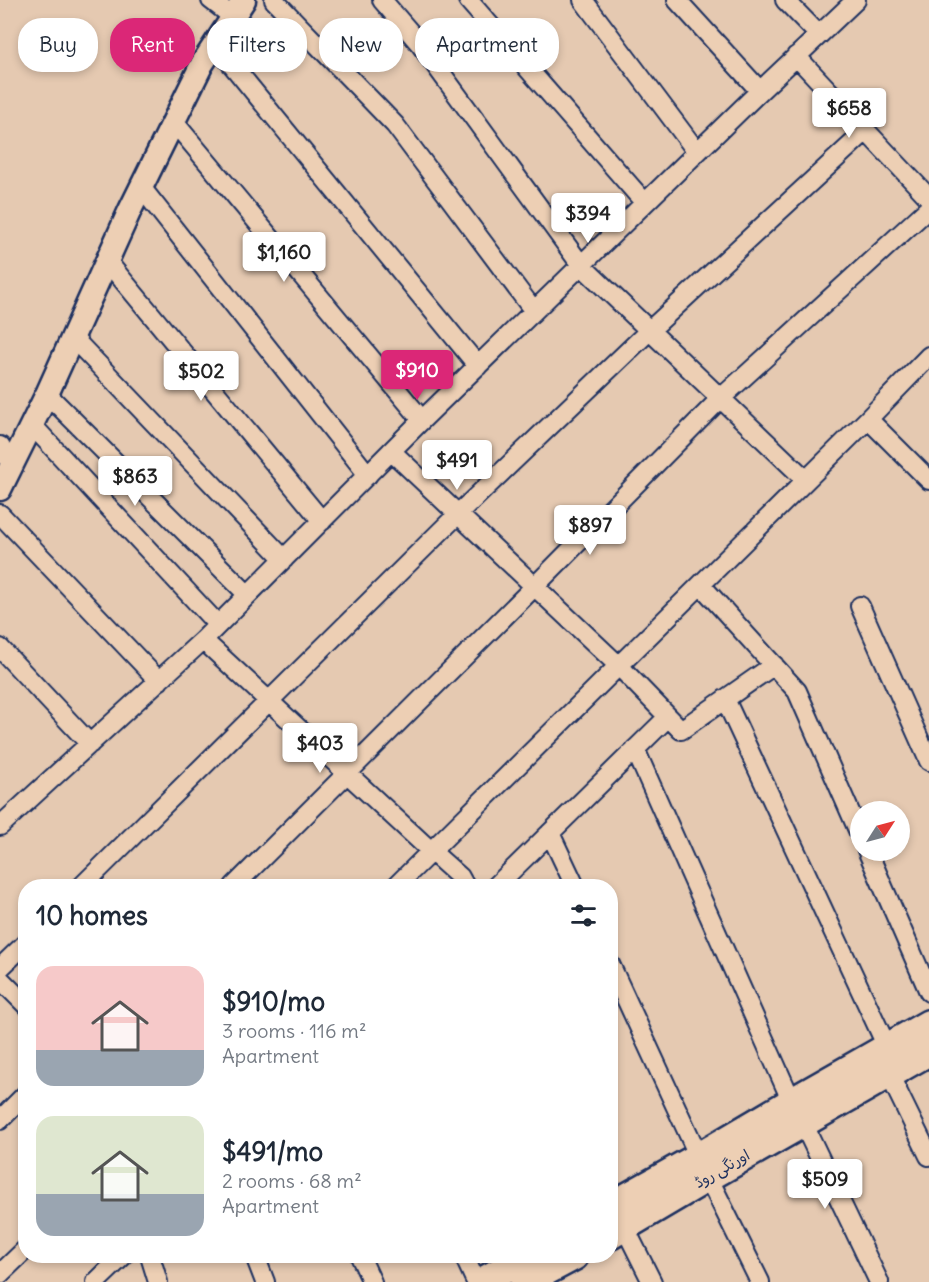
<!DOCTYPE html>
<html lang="en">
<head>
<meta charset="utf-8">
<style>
  body { margin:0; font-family:Delius,"Playpen Sans Arabic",sans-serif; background:#f2f2f3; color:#1f2937; height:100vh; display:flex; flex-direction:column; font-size:22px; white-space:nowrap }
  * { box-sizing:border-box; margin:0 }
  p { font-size:20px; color:#747a83 }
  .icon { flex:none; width:33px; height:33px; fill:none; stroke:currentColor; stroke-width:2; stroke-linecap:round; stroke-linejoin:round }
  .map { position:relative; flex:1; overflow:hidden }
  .drawer { position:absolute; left:18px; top:879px; width:600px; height:384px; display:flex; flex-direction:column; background:#fff; border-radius:24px; box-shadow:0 3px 9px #0003 }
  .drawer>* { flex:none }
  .guide { position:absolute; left:18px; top:18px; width:600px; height:54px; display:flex; gap:12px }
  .needle { width:39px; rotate:54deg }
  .fabs { position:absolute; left:850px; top:801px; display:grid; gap:12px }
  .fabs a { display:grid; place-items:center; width:60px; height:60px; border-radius:50%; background:#fff; box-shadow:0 3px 9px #0003; font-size:30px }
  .price { position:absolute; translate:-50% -51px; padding:0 14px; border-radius:6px; background:#fff; color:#222; font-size:20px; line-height:39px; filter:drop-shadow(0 2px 3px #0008) }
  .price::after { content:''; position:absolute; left:50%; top:36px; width:18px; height:14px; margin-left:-9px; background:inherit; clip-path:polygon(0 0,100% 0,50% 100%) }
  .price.selected { background:#db2777; color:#fff }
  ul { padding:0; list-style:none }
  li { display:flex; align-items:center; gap:18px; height:150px; padding:0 18px }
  li span { display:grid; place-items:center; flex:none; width:168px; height:120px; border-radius:18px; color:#555 }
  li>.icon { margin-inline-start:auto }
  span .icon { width:72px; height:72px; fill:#fffc; stroke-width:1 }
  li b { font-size:26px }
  h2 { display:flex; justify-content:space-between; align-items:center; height:72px; padding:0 18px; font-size:26px }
  .chip { padding:0 21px; border-radius:24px; background:#fff; box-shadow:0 3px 9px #0003; font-size:21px; line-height:54px }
  .chip.selected { background:#db2777; color:#fff }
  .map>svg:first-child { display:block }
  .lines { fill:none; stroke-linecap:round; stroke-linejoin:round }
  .minor-casing { stroke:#1b2f5e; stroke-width:22 }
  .tertiary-casing { stroke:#1b2f5e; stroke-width:27 }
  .primary-casing { stroke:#1b2f5e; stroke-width:33 }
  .minor { stroke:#edcfb4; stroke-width:18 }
  .tertiary { stroke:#edcfb4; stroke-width:22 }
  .primary { stroke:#edcfb4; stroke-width:28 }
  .labels { text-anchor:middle; stroke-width:6; stroke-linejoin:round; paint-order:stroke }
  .street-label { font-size:15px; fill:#1b2f5e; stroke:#edcfb4 }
</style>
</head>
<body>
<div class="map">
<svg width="929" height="1282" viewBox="0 0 929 1282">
  <rect width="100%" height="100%" fill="#e5c9b1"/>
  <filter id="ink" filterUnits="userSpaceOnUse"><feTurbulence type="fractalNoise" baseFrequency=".0167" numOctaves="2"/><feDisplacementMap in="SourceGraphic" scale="12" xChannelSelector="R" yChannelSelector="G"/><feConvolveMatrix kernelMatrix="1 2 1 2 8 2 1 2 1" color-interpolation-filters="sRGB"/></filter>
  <g filter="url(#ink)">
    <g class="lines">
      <g class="minor-casing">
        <path id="minor" d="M211 0 233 17
          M274 0 395 125 534 311
          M382 0 420 44 581 265 806 480
          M468 0 645 203
          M583 0 697 152
          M677 0 760 91
          M785 0 819 35
          M215 44 478 366
          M796 56 929 198
          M174 122 422 420
          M141 187 368 475
          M107 261 322 521
          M73 338 284 559
          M47 394 248 595
          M868 419 929 480
          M32 425 218 625
          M0 446 12 465
          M391 451 619 666 681 730 774 665
          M0 514 159 681
          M701 585 797 691 861 837
          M860 606 929 761
          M203 640 432 852 460 877 465 886
          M0 648 90 744
          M725 699 887 1047
          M635 749 792 1102
          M0 826 203 640 422 420 760 91 856 0
          M550 833 575 886
          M867 850 929 992
          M82 886 458 514 650 330 866 131
          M234 886 535 586 721 398 929 208
          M396 886 868 419 929 356
          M496 886 668 717
          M610 964 699 1157
          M0 968 26 943
          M0 979 26 1005
          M889 1074 929 1156
          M0 1120 26 1094
          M803 1123 879 1282
          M708 1177 760 1282
          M625 1228 652 1282
          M150 1256 158 1282
          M255 1256 265 1282
          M360 1256 372 1282
          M464 1256 476 1282
          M0 1274 26 1249
          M96 1282 123 1256"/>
      </g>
      <g class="tertiary-casing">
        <path id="tertiary" d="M0 489 47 394 130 210 202 64 244 0"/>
      </g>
      <g class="primary-casing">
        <path id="primary" d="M610 1207 699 1157 792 1102 929 1024
          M610 1235 708 1177 929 1051
          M482 1282 528 1256
          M525 1282 574 1256"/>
      </g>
      <use href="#minor" class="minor"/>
      <use href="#tertiary" class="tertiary"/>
      <use href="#primary" class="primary"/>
    </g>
  </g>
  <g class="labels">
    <g class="street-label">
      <text transform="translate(722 1169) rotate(-30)" y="5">اورنگی روڈ</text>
    </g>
  </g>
</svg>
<div class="fabs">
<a><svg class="needle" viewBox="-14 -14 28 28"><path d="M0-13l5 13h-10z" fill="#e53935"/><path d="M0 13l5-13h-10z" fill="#747a83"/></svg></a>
</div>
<b class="price" style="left:849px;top:139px">$658</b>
<b class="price" style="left:588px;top:244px">$394</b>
<b class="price" style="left:284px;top:283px">$1,160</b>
<b class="price selected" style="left:417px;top:401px">$910</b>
<b class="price" style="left:201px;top:402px">$502</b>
<b class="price" style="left:457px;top:491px">$491</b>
<b class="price" style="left:135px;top:507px">$863</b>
<b class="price" style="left:590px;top:556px">$897</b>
<b class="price" style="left:320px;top:774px">$403</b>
<b class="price" style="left:825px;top:1210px">$509</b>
<div class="guide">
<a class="chip">Buy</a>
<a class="chip selected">Rent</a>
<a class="chip">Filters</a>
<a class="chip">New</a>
<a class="chip">Apartment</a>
</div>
<section class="drawer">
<h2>10 homes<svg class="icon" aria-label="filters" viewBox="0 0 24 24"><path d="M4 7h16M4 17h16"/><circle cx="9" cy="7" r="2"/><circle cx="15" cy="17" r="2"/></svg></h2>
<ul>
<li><span style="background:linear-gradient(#f6c9c9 70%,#9aa5b1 0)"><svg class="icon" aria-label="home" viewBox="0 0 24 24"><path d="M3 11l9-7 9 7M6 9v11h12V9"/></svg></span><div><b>$910/mo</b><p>3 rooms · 116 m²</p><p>Apartment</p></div></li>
<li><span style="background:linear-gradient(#dfe7d0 65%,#9aa5b1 0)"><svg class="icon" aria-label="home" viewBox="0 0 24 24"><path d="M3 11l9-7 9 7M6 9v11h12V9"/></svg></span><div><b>$491/mo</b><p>2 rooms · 68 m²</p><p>Apartment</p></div></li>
</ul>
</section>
</div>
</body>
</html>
